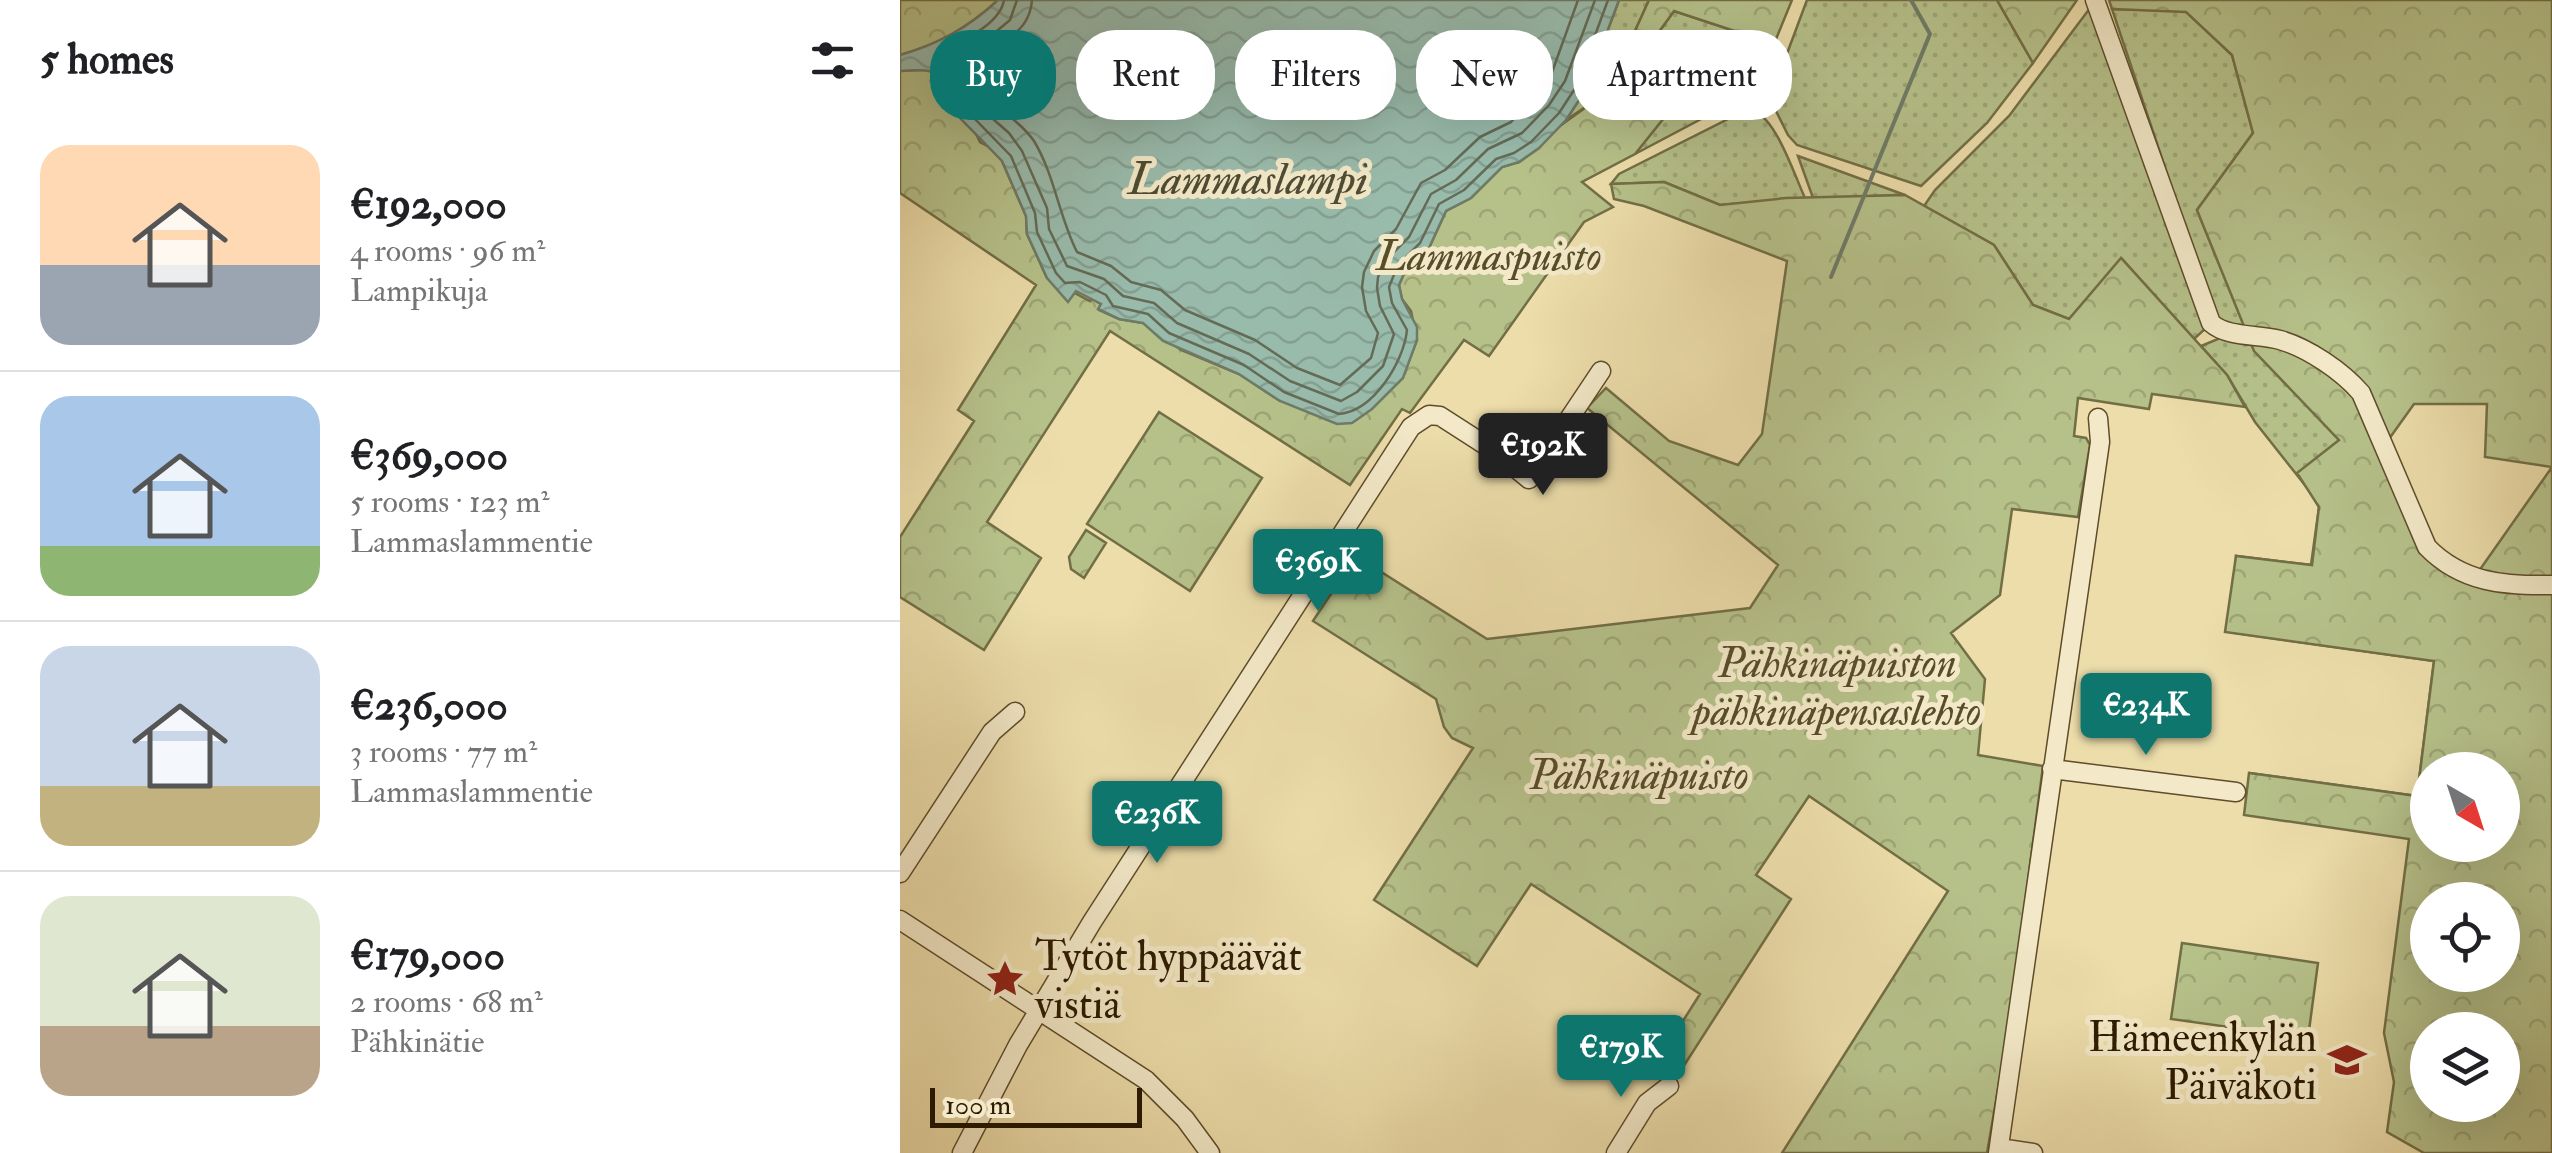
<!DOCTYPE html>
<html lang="en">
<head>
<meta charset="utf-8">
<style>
  body { margin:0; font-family:"IM FELL Double Pica",serif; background:#f2f2f2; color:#202124; height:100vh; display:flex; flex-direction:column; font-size:38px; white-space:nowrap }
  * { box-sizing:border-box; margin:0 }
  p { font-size:32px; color:#757577 }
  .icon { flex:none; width:55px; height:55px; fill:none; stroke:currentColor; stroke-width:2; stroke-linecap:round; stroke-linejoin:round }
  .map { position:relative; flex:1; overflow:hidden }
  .panel { display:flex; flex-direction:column; background:#fff; width:900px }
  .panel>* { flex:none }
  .hud { position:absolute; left:30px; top:30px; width:950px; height:90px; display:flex; gap:20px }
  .needle { width:65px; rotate:141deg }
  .fabs { position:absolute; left:1510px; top:752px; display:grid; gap:20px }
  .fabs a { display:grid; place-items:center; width:110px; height:110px; border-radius:50%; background:#fff; box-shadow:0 10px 40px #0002; font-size:50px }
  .scale { position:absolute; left:30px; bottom:25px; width:212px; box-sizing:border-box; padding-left:10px; border:5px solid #2e1b00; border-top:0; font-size:28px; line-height:35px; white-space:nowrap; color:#2e1b00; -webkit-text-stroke:8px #f3e9c8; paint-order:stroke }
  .price { position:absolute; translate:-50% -85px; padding:0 22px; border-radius:10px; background:#0f766e; color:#fff; font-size:32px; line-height:65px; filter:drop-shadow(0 2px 5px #0008) }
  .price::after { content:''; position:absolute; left:50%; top:60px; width:30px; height:22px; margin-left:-15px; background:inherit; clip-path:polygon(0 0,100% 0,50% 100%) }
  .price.on { background:#222; color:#fff }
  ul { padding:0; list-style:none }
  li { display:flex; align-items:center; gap:30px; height:250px; padding:0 40px }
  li+li { border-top:2px solid #e0e0e0 }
  li span { display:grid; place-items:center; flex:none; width:280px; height:200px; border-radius:30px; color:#555 }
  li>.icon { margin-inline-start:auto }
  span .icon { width:120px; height:120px; fill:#fffc; stroke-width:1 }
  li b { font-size:42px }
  h2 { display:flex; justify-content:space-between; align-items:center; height:120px; padding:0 40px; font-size:42px }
  .tag { padding:0 35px; border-radius:40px; background:#fff; box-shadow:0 10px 40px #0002; font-size:35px; line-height:90px }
  .tag.on { background:#0f766e; color:#fff }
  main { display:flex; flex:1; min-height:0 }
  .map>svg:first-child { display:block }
  .grass { fill:url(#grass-dots); stroke:#726e45; stroke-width:2.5 }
  .forest { fill:url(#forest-crowns); stroke:#726e45; stroke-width:2.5; fill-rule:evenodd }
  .water { fill:url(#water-waves); stroke:#6e7b67; stroke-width:2.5 }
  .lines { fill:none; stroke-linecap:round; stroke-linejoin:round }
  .shore { stroke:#646b56; stroke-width:2.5 }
  .stream { stroke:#6e7b67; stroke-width:4 }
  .minor-casing { stroke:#5e4c2a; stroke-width:21 }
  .minor { stroke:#f3e9c8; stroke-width:18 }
  .labels { text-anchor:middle; stroke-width:10; stroke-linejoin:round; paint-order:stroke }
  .park-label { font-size:42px; font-style:italic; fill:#574d29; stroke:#f3e9c8 }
  .poi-label { font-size:42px; fill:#2e1b00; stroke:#f3e9c8; text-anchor:start }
  .water-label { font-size:45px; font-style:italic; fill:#4e4b34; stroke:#f3e9c8 }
</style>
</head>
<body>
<main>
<section class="panel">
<h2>5 homes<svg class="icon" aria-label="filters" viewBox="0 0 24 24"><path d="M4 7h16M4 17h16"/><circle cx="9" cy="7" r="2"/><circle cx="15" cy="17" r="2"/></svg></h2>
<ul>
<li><span style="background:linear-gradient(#ffd9b3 60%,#9aa5b1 0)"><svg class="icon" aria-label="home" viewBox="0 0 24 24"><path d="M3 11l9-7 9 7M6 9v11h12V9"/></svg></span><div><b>€192,000</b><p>4 rooms · 96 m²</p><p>Lampikuja</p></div></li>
<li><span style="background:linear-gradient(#a9c7e8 75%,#8fb573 0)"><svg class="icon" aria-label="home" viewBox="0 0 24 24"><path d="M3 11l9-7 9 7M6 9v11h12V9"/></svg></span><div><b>€369,000</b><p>5 rooms · 123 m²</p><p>Lammaslammentie</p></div></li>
<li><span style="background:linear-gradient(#c9d6e8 70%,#c2b280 0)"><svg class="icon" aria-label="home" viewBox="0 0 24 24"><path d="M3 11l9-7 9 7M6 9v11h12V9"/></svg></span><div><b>€236,000</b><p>3 rooms · 77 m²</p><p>Lammaslammentie</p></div></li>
<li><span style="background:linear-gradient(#dfe7d0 65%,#b9a48a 0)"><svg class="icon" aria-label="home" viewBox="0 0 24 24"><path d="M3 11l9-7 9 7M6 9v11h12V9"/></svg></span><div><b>€179,000</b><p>2 rooms · 68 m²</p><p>Pähkinätie</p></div></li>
</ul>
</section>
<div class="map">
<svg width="1652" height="1153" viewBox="0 0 1652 1153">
  <defs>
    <pattern id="grass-dots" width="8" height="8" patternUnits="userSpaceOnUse" patternTransform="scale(2.5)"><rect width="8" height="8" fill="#b6c18a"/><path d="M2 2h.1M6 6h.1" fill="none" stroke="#9da575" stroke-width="1.8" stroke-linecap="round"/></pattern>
    <pattern id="forest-crowns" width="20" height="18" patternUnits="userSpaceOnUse" patternTransform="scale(2.5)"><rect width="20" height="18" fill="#b6c18a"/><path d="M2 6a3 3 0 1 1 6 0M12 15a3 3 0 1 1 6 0" fill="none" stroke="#9da575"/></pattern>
    <pattern id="water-waves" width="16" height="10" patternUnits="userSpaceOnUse" patternTransform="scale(2.5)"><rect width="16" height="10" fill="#99bbac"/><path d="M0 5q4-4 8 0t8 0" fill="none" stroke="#84a092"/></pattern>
  </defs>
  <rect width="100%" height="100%" fill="#ecddaa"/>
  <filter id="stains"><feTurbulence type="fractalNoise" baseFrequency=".002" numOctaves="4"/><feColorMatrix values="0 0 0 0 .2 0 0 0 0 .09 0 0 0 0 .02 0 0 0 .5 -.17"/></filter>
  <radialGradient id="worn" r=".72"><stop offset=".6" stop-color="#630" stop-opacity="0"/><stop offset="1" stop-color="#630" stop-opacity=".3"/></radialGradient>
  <path class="grass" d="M719 0H749L716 73 693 102 666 120 685 91Z
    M907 0H1097L1133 63 1087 123 1021 186 897 145 888 135 870 99Z
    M1190 8 1305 329 1294 339 1222 259 1169 319 1133 305 1094 245 1024 206 1035 190 1109 116Z
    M1212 9 1286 11 1332 55 1353 133 1297 210 1344 325 1325 324 1314 314Z
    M774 11 874 44 852 92 735 154 779 98 743 54Z
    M848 109C875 112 894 175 905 198L820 205 764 182 711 184 719 174Z
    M898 156 1005 195 913 198Z
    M1325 336 1349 338 1355 351 1439 440 1554 577 1528 770 1527 824 1349 773 1517 796 1534 661 1335 633 1336 556 1411 565 1419 507 1412 494 1355 422 1327 375 1301 346Z"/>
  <path class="forest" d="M0 0H98C69 27 39 44 0 55Z
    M749 0H892L874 44 774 11 743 54 780 98 735 154 682 182 713 207 684 222 589 356 564 340 510 413 502 409 450 485 210 331 87 522 141 558 84 650 0 597V537L74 421 58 410 136 285 0 193V71L33 69 49 78 59 89 62 104 80 142 93 149 102 161 126 216 127 234 147 278 190 301 192 298 202 305 199 310 219 319 243 323 281 350 339 374 380 401 507 366 517 340 511 311 502 299 499 285 506 269 529 248 546 211 571 198 602 167 619 162 639 148 653 131 693 102 716 73Z
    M1097 0H1177L1133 63Z
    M1209 0H1652V1153H1524L1487 1132 1494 1082 1484 1033 1509 839 1344 815 1349 773 1517 796 1534 661 1325 632 1336 556 1412 565 1419 507 1397 473 1439 440 1354 351 1297 210 1353 133 1332 55 1286 12 1212 9ZM1514 404H1587L1585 457 1652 467 1574 578 1527 547 1484 446ZM1528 770H1602V845H1528ZM1528 900H1602V975H1528ZM1528 1030H1602V1105H1528Z
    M764 182 820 205 886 198 1005 195 1094 245 1133 305 1169 319 1221 258 1327 375 1345 407 1252 394 1249 409 1178 398 1174 436 1186 438 1190 445 1178 517 1112 509 1100 595 1051 633 1085 679 1078 755 1143 766 1110 1020 1087 1153H882L1048 891 909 796 856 875 891 899 785 1064 764 1051 800 994 631 884 577 966 474 900 573 748 552 738 544 727 536 699 413 621 456 556 587 639 850 608 878 565 687 408 706 388 769 441 838 465 862 434 887 261 744 206 714 199 711 184Z
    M259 412 362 478 290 591 187 524Z
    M186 530 206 543 184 578 171 569 169 557Z
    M1282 943 1418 963 1408 1038 1271 1019Z"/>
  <path class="water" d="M98 0H719L685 91 666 120 639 148 619 162 602 167 571 198 546 211 529 248 506 269 499 285 502 299 517 327V340L503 378 472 409 452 423 437 424 380 401 339 374 263 341 243 323 219 319 198 309 201 304 176 291 168 302 147 278 127 234 126 216 102 161 60 118C65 72 38 68 0 71V55C39 44 69 27 98 0Z"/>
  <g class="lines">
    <path class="shore" d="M104 0C100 25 60 42 39 53L37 57 67 83 72 116 111 156 135 213 137 232 156 273 165 283 180 282 206 295 213 306 248 314 269 333 344 365 384 392 439 414C474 411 504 361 507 330L492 303 489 287 498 265 520 243 539 204 564 190 596 159 614 153 631 142 659 113 676 87 708 0
      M117 0 110 20 63 59 80 81 85 112 109 133 122 151 147 208 149 229 167 266 204 279 223 296 254 303 277 323 349 354 390 381 441 401 457 392 483 366 494 334 480 306 477 288 478 277 487 259 509 237 531 194 556 180 588 149 622 133 649 105 665 81 695 0
      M132 0C130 33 101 39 86 62L95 78 100 107C111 119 124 126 134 141 155 176 159 217 177 252L211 266 231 282 261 290 285 310 355 340 397 368 440 385 471 358 478 333 466 311 462 287 464 272 474 251 496 229 521 183 545 170 580 137 611 122 638 94 651 75 678 0"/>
    <path class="stream" d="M931 277 1030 34 1011 0"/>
    <g class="minor-casing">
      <path id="minor" d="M1195 0 1311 323C1328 338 1359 334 1380 340 1408 348 1442 371 1461 393L1527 547C1562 583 1605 586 1652 585
        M1152 769 1336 792
        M0 873 92 732 115 712
        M0 920 246 1080 285 1119 310 1153
        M1099 1148 1133 1153
        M62 1153 118 1045 192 922 511 427 529 415 540 416 596 452 629 479 701 371
        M716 1153 747 1103 769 1086
        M1098 1153 1200 442 1198 418"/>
    </g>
    <use href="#minor" class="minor"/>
  </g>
  <defs>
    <g id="sight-bare" transform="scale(3)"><path d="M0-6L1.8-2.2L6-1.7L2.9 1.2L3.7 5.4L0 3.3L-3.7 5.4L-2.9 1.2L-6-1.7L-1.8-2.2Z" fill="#8f2418" stroke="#f3e9c8" stroke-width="2.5" paint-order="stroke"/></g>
    <g id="school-bare" transform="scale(3)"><path d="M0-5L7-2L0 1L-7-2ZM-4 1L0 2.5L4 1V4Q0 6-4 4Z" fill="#8f2418" stroke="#f3e9c8" stroke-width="2.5" paint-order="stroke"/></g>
  </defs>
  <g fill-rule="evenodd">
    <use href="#sight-bare" x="105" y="979"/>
    <use href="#school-bare" x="1447" y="1060"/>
  </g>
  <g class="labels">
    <g class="park-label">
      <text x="589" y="270">Lammaspuisto</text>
      <text x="937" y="677">Pähkinäpuiston<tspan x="937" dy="48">pähkinäpensaslehto</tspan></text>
      <text x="739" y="789">Pähkinäpuisto</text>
    </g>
    <g class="poi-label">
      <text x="135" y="970">Tytöt hyppäävät<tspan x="135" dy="48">vistiä</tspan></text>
      <text x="1417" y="1051" text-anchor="end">Hämeenkylän<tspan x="1417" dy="48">Päiväkoti</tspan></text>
    </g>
    <g class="water-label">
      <text x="348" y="194">Lammaslampi</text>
    </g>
  </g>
  <rect width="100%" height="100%" filter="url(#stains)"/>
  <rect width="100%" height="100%" fill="url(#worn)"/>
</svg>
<div class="fabs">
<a><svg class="needle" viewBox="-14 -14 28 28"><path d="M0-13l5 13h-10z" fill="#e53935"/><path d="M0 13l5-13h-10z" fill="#757577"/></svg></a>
<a><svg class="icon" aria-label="locate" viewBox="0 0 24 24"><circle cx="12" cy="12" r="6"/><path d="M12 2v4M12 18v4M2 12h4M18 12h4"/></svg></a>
<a><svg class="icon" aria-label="layers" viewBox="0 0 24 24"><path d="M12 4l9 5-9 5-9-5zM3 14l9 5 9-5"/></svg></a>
</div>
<div class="scale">100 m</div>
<b class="price on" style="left:643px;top:498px">€192K</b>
<b class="price" style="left:418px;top:614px">€369K</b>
<b class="price" style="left:1246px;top:758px">€234K</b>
<b class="price" style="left:257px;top:866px">€236K</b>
<b class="price" style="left:721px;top:1100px">€179K</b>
<div class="hud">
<a class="tag on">Buy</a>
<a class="tag">Rent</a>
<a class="tag">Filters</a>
<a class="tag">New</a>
<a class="tag">Apartment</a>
</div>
</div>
</main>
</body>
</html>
